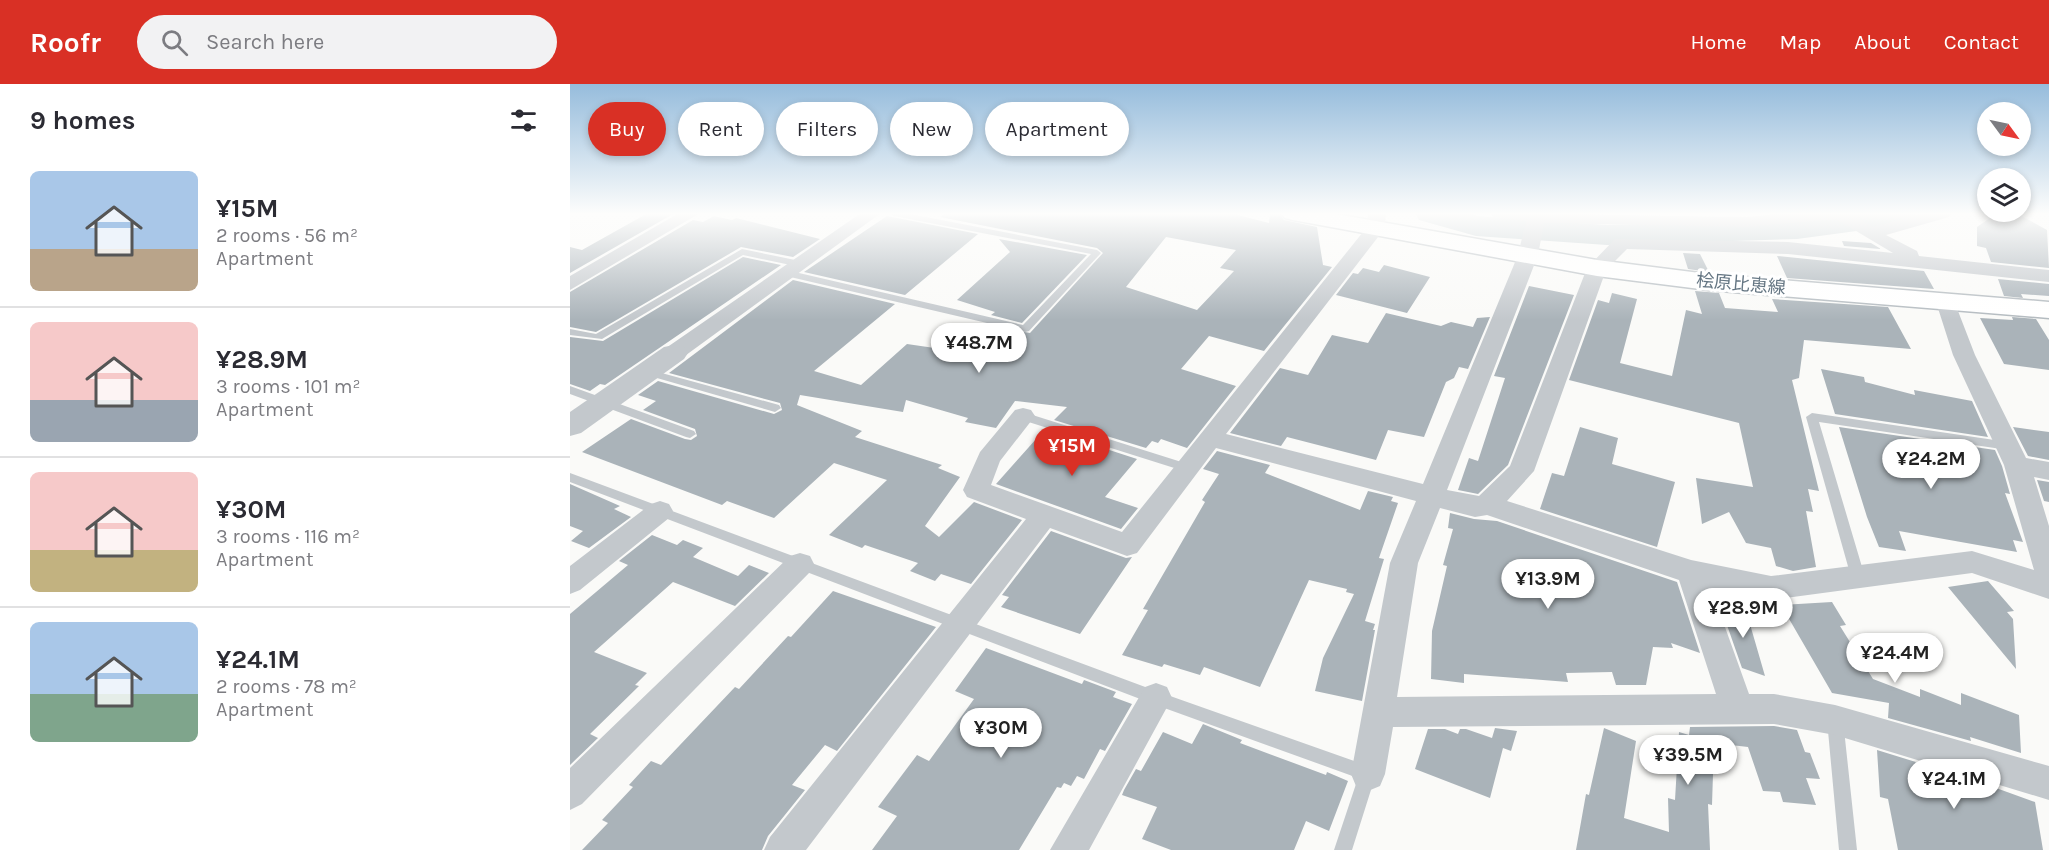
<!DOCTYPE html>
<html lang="en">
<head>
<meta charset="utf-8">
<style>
  body { margin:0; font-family:Karla,"Noto Sans JP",sans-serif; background:#f2f2f3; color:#2b2b33; height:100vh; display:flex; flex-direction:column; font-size:22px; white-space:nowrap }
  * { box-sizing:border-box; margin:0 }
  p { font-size:20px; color:#7c7c81 }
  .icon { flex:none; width:33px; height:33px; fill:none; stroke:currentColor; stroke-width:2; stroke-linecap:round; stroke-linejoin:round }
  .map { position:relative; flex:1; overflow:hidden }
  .side { display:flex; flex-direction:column; background:#fff; width:570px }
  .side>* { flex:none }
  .banner { position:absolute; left:18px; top:18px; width:570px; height:54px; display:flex; gap:12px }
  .needle { width:39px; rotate:123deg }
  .buttons { position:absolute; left:1407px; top:18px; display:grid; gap:12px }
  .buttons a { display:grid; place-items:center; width:54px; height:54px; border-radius:50%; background:#fff; box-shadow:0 3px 9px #0003; font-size:30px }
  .price { position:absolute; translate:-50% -51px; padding:0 14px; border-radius:21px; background:#fff; color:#222; font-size:20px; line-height:39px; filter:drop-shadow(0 2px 3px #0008) }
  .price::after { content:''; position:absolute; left:50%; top:36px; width:18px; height:14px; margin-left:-9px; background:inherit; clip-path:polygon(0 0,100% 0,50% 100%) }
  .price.on { background:#d93025; color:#fff }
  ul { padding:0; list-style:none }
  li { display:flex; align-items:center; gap:18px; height:150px; padding:0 30px }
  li+li { border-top:2px solid #e1e1e2 }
  li span { display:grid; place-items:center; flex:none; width:168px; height:120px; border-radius:9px; color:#555 }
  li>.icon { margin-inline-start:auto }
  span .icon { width:72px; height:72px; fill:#fffc; stroke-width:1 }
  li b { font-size:26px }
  h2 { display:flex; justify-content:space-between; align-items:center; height:72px; padding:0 30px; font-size:26px }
  .chip { padding:0 21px; border-radius:27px; background:#fff; box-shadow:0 3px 9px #0003; font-size:21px; line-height:54px }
  .chip.on { background:#d93025; color:#fff }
  header { display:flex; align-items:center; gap:36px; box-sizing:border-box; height:84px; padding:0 30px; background:#d93025; color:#fff }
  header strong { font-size:28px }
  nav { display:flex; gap:33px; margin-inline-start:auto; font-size:21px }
  .search { width:420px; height:54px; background:#f2f2f3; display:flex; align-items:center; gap:15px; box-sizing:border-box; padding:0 21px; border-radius:33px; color:#7c7c81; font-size:22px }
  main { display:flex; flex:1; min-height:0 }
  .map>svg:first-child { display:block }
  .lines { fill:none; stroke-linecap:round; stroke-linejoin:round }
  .river { fill:#bbc7cb; fill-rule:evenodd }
  .building { fill:#aab3b9; fill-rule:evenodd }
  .secondary-casing { stroke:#b3babf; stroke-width:3 }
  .service { fill:#c3c8cc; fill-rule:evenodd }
  .minor { fill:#c3c8cc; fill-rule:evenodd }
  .tertiary { fill:#c3c8cc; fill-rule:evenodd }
  .secondary { fill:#fff; fill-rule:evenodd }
  .labels { text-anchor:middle; stroke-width:6; stroke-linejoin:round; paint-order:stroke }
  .far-street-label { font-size:18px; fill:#657683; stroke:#fff }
</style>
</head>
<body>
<header>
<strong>Roofr</strong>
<div class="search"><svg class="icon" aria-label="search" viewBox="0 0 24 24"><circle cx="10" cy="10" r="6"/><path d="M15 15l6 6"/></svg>Search here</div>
<nav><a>Home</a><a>Map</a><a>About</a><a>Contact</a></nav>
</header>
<main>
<section class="side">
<h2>9 homes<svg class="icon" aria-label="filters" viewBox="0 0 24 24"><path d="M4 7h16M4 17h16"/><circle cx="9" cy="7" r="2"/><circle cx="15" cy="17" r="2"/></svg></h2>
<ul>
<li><span style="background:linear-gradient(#a9c7e8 65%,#b9a48a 0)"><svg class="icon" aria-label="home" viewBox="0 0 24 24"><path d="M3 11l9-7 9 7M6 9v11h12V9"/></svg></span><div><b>¥15M</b><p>2 rooms · 56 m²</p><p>Apartment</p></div></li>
<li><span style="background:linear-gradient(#f6c9c9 65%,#9aa5b1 0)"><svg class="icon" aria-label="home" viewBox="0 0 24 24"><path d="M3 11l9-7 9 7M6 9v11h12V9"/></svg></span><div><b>¥28.9M</b><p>3 rooms · 101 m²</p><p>Apartment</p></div></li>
<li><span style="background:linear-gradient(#f6c9c9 65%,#c2b280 0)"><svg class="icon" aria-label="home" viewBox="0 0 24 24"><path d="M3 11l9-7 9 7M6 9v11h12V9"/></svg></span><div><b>¥30M</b><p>3 rooms · 116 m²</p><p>Apartment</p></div></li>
<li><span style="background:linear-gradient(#a9c7e8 60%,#7fa58c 0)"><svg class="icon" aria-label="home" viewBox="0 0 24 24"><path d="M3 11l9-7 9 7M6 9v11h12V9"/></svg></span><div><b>¥24.1M</b><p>2 rooms · 78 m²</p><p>Apartment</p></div></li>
</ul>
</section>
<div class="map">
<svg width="1479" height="766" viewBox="0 0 1479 766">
  <rect width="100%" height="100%" fill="#fafaf8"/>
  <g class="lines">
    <path class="river" d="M845 129H896L908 132 1037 141 1227 135 1274 129H1347L1343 136 1316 143 1227 155 1037 161 906 152 849 136Z"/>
  </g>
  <path class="building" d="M78 129 103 130 0 189V163L12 166Z
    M376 129H660L699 139 700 129H709L714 136 747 143 753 181 762 183 694 267 639 252 611 285 666 302 617 364 591 355 588 359 582 357 576 364 484 336 497 323 445 317 426 344 395 338 398 334 336 316 333 328 230 311 227 321 292 347 285 353 372 381 368 384 390 393 355 442 369 453 404 418 452 436 401 500 371 490 365 497 340 487 348 479 295 461 292 464 259 451 317 396 264 379 204 434 157 417 152 421 12 368 61 335 115 355 121 356 127 352 125 345 73 326 86 317 68 311 88 297 204 330 212 326 210 319 99 289 223 196 325 220 244 287 291 301 337 260 385 267 412 240 460 249 533 169 527 164 370 133ZM596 153 666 166 650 184 664 187 627 226 556 203Z
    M1427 129H1446L1477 146 1479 184 1421 178 1416 164 1407 162V143Z
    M144 132 162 136 166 134 250 155 223 173 171 163 26 248 0 243V208L123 136 133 138Z
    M317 132 408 150 335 211 234 188Z
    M429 155 517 171 452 239 421 231 425 228 387 216 440 168Z
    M1272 157 1301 159 1311 165 1274 162Z
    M1113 169 1130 170 1139 188 1118 185Z
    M1207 172 1354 187 1364 205 1217 194Z
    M173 173 211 181 35 301 30 300 20 307 0 300V253L33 257Z
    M814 181 860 193 837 229 766 211 783 189 788 190 793 184 809 188Z
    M1428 195 1479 200V212L1451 210 1453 214 1434 212Z
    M959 202 1004 211 938 381 908 410 888 406 899 374 908 377 935 294 924 292Z
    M1125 207 1149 209 1155 224 1208 228 1202 215 1318 223 1341 265 1234 256 1229 294 1222 296 1249 407 1238 405 1243 428 1236 427 1246 483 1223 487 1206 482 1201 464 1176 459 1159 428 1132 440 1126 394 1183 403 1169 339 999 296 1028 216 1039 219 1042 209 1067 215 1050 279 1102 292 1116 226 1132 230Z
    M816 229 871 242 881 238 903 243 907 234 920 233 898 285 889 283 884 294 876 298 854 353 818 346 806 376 717 353 711 362 660 349 710 284 738 291 762 251 798 259Z
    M1442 233 1466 235 1479 256V286L1434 280 1410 234 1443 236Z
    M1251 285 1294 293 1295 298 1345 311 1344 306 1402 317 1418 353 1265 330Z
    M1010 343 1048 354 1042 380 1105 398 1087 463 970 425 982 389 994 392Z
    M1269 343 1425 366 1432 382 1440 410 1435 409 1453 458 1443 456 1447 468 1329 447 1336 467 1309 463 1297 433Z
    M1443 343 1479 348V376L1458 372Z
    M475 345 567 375 535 413 568 424 551 445 426 400Z
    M647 367 700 381 695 389 790 426 798 407 823 413 821 417 828 419 809 474 814 475 795 537 805 540 803 546H805L792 617 745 607 753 574 784 510 776 508 777 505 739 496 690 603 634 583 630 591 594 580 592 583 552 571 578 526 573 525 635 418 632 416 649 390 633 385Z
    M1467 396 1479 398V418L1474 417Z
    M0 400 50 422 44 425 61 433 19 464 1 457 13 447 0 442Z
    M880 429 904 435 927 437 1107 498 1130 569 1101 559 1103 564 1083 563 1076 601H1046L1042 588 996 589 998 598 894 590V599L861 595 862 547 877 482 873 481 883 445 878 444Z
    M481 447 556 474 562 473 510 550 431 523 439 513 432 511Z
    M82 451 107 461 113 456 133 464 123 473 168 492 179 481 199 489 165 522 103 498 24 568 77 589 65 601 69 602 20 650 28 654 0 681V530L58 481 49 477Z
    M1418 497 1444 527 1437 528 1443 535 1446 585 1378 503Z
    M263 507 366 543 267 667 255 661 222 701 235 706 198 752 192 766H12L38 739 32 736 63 703 59 701 81 677 91 681 165 603 169 605 218 552 221 553Z
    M1262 518 1276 541 1270 542 1303 595 1350 613V605L1391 621V609L1449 631 1451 669 1400 653 1401 657 1318 634 1319 619 1262 609 1211 521Z
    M1175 523 1195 592 1172 584 1151 524Z
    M416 564 512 600 514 596 546 608 543 613 562 620 535 667 530 665 514 695 507 692 501 702 494 699 491 704 487 703 449 766H302L327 732 308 723 347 671 359 677 404 615 385 607Z
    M633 640 672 656 670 659 756 691 757 688 778 697 759 747 736 737 724 766H601L572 755 587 723 552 711 554 706 566 685 571 687 593 648 622 660Z
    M1204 642 1227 646 1235 668 1240 669 1250 695 1236 694 1246 721 1213 718 1210 708 1193 707 1178 663 1144 659 1142 721 1138 720 1140 766H1006L1016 710 1019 711 1034 644 1066 657 1054 734 1099 748 1098 714 1105 716 1109 648 1119 651 1120 643Z
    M925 644 947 647 941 667 933 664 920 714 845 685 858 645H875L888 650 890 645H896L922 654Z
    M1307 666 1404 696 1465 718 1473 766H1328L1318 715 1310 713Z"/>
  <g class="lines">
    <g class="secondary-casing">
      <path id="secondary" d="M711 129H760L1027 176 1138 190 1479 218V234L1138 206 1027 192 723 136 715 134Z"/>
    </g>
    <path class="service" d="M320 129H335L527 166 531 169 459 247 455 248 216 192 211 189 216 186 453 241 521 170 324 132Z
      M172 165 230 177 235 180 230 183 173 171 32 255 0 251V245L26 250Z
      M77 285 209 321 211 324 205 328 73 290 72 288 73 286Z
      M0 302 124 347 126 350 120 354 116 353 0 310Z
      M453 328 621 381 623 384 617 388 449 335 447 332Z
      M1242 329 1438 358 1444 362 1438 366 1249 338 1295 493 1293 497 1288 499 1283 497 1281 493 1236 333Z
      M0 389 586 607 804 684 806 690 782 766H764L788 694 586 621 0 398Z
      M1265 629 1271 631 1273 636 1287 766H1269L1257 636 1259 631Z"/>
    <path class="minor" d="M109 129H130L0 206V192Z
      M291 129H311L112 274H96L93 269 96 264Z
      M798 129H816L815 144 656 350 853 400 948 171 956 137 923 133 920 129 1177 133 1218 129H1281L1303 143 1354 129H1382L1379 133 1316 151 1347 167 1349 172 1479 186V198L1218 170 1057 165 1036 186 964 387 937 417 1121 476 1201 492 1402 467 1464 486 1434 381 1383 271 1366 218 1369 214H1383L1405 271 1456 374 1479 378V396L1464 393 1479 442V515L1402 489 1201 516 1141 504 1179 610H1204L1265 621 1479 682V716L1265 651 1204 640 823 643 815 690 810 702 798 707 786 702 781 690 820 479 846 417 646 364 567 469 557 472 480 444 236 766H194L200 753 456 435 397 413 393 406 410 368 445 326 453 324 461 326 465 332 430 377 421 401 552 448 797 143ZM1266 135 1323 169 1218 158 1045 155 1017 184 940 382 909 412 877 406 968 171 974 139 1177 143ZM870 424 905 433 917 431 1109 496 1146 610 827 613 848 479Z
      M90 417 99 420 103 427 99 434 10 506 0 510V482L81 420Z
      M230 469 240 472 244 480 240 488 12 720 0 726V684L220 472Z
      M586 599 597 603 602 614 519 766H480L575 603Z"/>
    <path class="tertiary" d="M104 261 114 263 118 269 114 275 11 349 0 352V328L94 263Z"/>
    <use href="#secondary" class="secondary"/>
  </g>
  <linearGradient id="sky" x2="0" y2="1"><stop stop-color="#96bcdc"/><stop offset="0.55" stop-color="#fdfdfc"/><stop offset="1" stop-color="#fdfdfc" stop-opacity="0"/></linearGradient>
  <rect width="1479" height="236" fill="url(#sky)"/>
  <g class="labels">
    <g class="far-street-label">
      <text transform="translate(1171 200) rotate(5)" y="6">桧原比恵線</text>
    </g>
  </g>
</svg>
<div class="buttons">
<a><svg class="needle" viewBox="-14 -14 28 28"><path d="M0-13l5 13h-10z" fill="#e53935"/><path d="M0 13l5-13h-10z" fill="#7c7c81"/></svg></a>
<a><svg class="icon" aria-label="layers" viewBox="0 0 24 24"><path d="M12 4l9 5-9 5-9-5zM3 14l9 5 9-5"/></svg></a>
</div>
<b class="price" style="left:409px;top:290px">¥48.7M</b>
<b class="price on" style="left:502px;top:393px">¥15M</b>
<b class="price" style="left:1361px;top:406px">¥24.2M</b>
<b class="price" style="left:978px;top:526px">¥13.9M</b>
<b class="price" style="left:1173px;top:555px">¥28.9M</b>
<b class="price" style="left:1325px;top:600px">¥24.4M</b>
<b class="price" style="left:431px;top:675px">¥30M</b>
<b class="price" style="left:1118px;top:702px">¥39.5M</b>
<b class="price" style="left:1384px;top:726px">¥24.1M</b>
<div class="banner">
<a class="chip on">Buy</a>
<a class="chip">Rent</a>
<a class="chip">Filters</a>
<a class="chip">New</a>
<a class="chip">Apartment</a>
</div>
</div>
</main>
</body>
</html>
